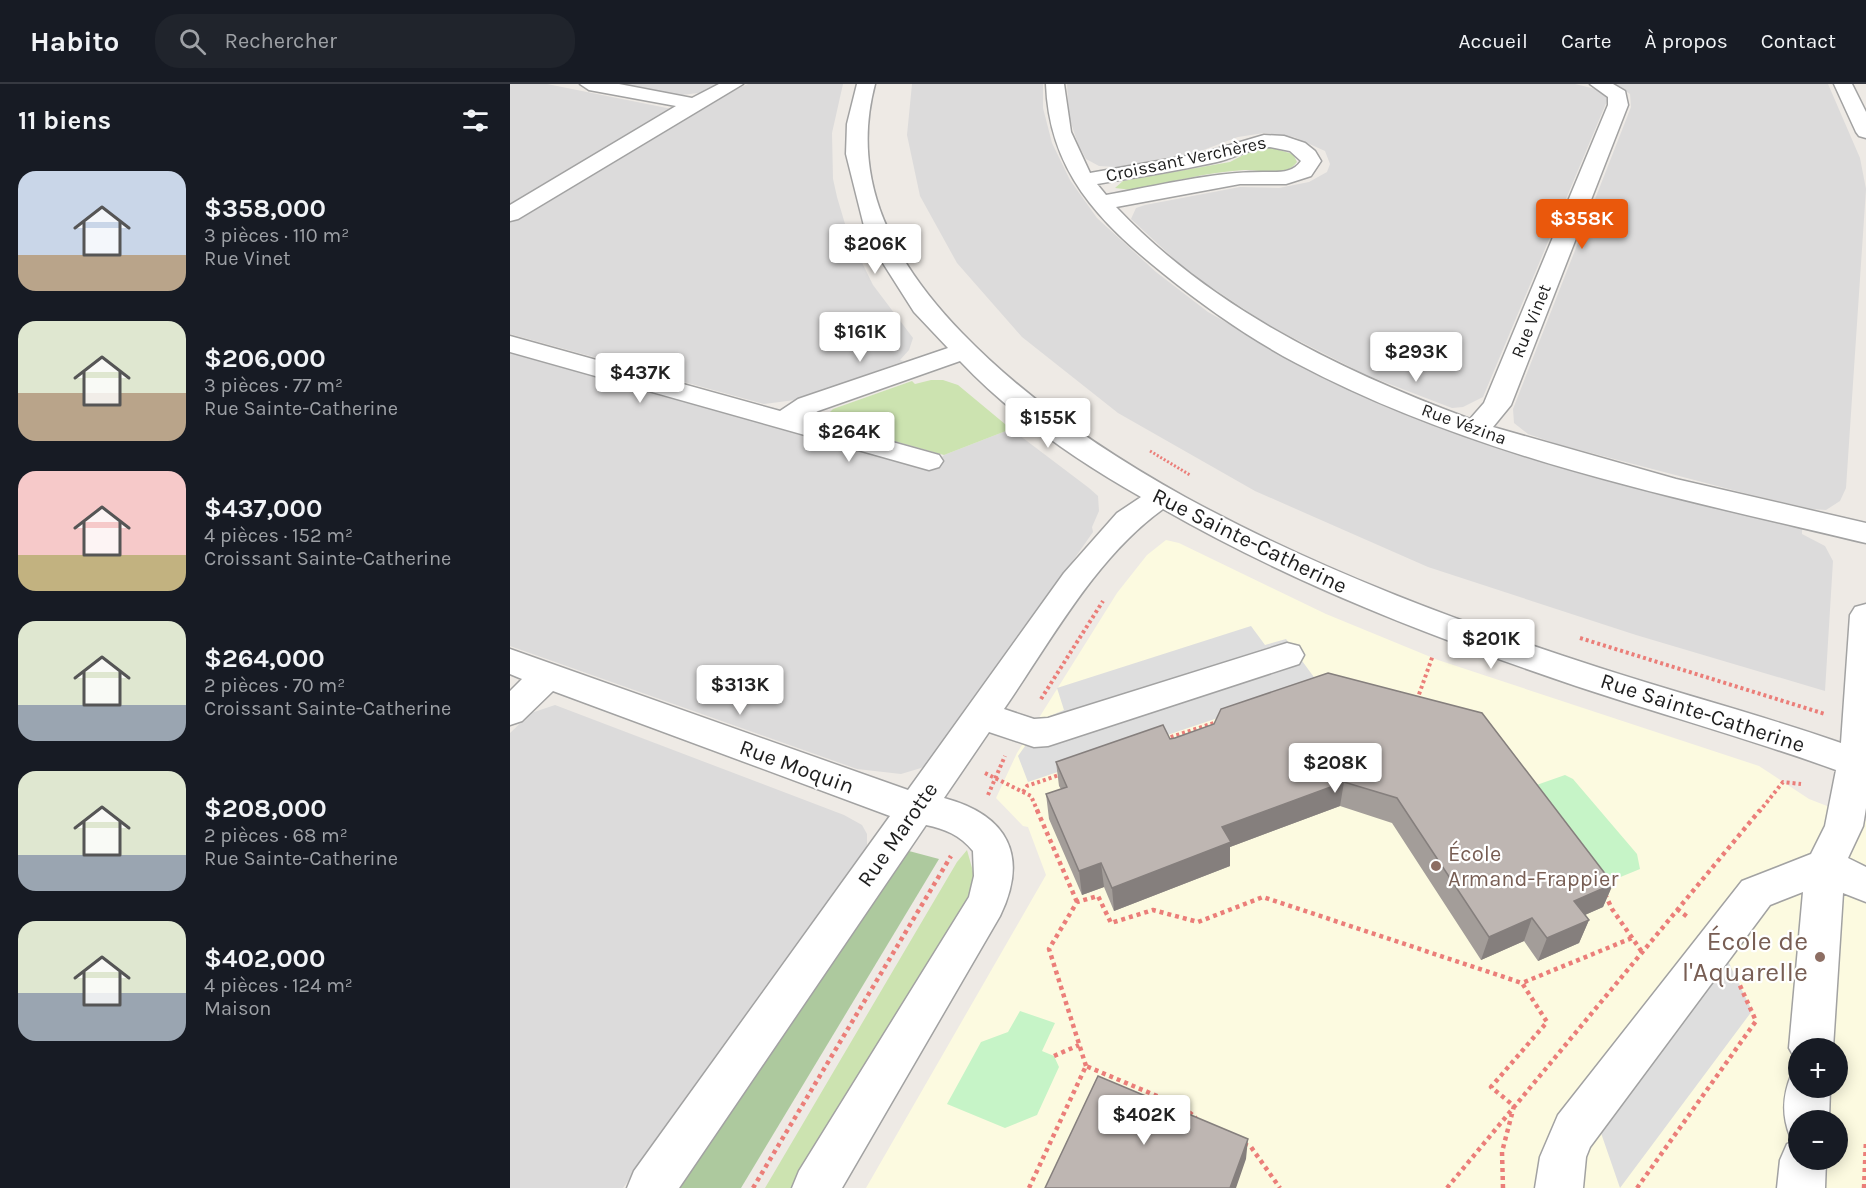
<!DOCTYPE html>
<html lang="fr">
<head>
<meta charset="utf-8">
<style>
  body { margin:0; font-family:Karla,sans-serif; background:#20242c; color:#f1f3f6; height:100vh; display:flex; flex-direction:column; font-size:22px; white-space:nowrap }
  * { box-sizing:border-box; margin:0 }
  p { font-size:20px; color:#9ea1a6 }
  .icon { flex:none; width:33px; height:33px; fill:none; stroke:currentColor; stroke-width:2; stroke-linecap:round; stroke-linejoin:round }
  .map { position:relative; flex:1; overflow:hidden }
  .drawer { display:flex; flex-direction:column; background:#171b24; width:510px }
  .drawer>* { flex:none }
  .tools { position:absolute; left:1278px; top:954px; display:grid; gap:12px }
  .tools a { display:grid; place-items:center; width:60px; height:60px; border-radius:50%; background:#171b24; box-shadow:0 3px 15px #0003; font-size:30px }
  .price { position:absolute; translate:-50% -51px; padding:0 14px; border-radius:6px; background:#fff; color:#222; font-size:20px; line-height:39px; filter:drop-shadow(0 2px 3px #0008) }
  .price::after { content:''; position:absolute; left:50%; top:36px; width:18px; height:14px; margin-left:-9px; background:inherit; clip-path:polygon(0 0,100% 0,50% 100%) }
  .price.active { background:#ea580c; color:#fff }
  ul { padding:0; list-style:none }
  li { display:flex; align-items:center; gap:18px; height:150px; padding:0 18px }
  li span { display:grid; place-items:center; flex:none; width:168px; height:120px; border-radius:18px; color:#555 }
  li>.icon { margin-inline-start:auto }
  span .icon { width:72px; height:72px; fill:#fffc; stroke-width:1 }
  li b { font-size:26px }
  h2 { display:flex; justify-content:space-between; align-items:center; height:72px; padding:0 18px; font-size:26px }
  header { display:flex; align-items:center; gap:36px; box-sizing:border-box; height:84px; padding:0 30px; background:#171b24; border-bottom:2px solid #363941 }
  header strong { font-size:28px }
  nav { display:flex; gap:33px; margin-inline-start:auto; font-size:21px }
  .search { width:420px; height:54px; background:#20242c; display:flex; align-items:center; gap:15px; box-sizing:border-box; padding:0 21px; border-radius:24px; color:#9ea1a6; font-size:22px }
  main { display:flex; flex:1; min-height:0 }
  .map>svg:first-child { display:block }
  .residential { fill:#dcdbdb }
  .education { fill:#fcfae0; fill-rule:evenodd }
  .grass { fill:#cce3b0 }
  .forest { fill:#adc99e }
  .park { fill:#c6f4c7 }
  .parking { fill:#dedede }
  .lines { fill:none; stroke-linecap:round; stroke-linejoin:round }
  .minor-casing { stroke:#a2a2a2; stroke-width:3 }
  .path-far2 { stroke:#eb7e79; stroke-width:3; stroke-dasharray:2 2; stroke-linecap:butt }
  .path-far1 { stroke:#eb7e79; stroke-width:4; stroke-dasharray:3 3; stroke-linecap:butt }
  .path { stroke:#eb7e79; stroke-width:4.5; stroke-dasharray:4 4; stroke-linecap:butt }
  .minor { fill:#fff; fill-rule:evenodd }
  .wall { fill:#a39d99 }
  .shaded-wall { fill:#857f7d }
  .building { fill:#beb6b2; stroke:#857f7d; stroke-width:1.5 }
  .education-dot { fill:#8d6e63; stroke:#fff; stroke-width:2 }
  .labels { text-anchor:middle; stroke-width:4.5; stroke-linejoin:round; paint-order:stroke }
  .far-street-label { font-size:18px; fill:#1e1e1e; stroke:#fff }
  .street-label { font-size:22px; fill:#1e1e1e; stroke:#fff }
  .education-label { font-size:22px; fill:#785e54; stroke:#fff; text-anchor:start }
  .near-education-label { font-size:27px; fill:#785e54; stroke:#fff; text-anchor:end }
</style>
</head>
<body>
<header>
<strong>Habito</strong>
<div class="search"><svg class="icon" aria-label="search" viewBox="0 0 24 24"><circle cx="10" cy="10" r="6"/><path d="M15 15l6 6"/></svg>Rechercher</div>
<nav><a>Accueil</a><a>Carte</a><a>À propos</a><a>Contact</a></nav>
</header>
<main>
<section class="drawer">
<h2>11 biens<svg class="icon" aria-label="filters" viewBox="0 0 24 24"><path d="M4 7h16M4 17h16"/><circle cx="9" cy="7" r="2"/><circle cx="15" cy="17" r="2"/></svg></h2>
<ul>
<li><span style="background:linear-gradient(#c9d6e8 70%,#b9a48a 0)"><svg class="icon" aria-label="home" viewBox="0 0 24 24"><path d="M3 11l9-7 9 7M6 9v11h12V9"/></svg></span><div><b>$358,000</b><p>3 pièces · 110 m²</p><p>Rue Vinet</p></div></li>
<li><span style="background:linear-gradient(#dfe7d0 60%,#b9a48a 0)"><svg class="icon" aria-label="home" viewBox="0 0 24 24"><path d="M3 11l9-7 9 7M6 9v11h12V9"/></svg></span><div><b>$206,000</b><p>3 pièces · 77 m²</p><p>Rue Sainte-Catherine</p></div></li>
<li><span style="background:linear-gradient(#f6c9c9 70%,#c2b280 0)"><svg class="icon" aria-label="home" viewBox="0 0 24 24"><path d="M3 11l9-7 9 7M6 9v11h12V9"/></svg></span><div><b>$437,000</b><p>4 pièces · 152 m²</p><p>Croissant Sainte-Catherine</p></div></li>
<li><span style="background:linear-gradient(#dfe7d0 70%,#9aa5b1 0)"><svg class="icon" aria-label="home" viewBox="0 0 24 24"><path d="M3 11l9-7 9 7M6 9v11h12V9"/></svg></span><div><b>$264,000</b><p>2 pièces · 70 m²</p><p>Croissant Sainte-Catherine</p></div></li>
<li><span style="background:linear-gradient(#dfe7d0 70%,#9aa5b1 0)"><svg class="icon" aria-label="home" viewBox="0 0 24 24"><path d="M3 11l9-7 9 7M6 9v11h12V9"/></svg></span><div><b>$208,000</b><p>2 pièces · 68 m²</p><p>Rue Sainte-Catherine</p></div></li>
<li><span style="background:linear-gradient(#dfe7d0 60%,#9aa5b1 0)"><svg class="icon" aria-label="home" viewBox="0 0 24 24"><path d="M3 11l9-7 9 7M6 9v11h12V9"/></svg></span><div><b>$402,000</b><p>4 pièces · 124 m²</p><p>Maison</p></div></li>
</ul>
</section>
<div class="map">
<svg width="1356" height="1104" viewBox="0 0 1356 1104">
  <rect width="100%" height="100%" fill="#eeeae5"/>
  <path class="residential" d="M0 0H37L162 25 0 124Z
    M110 0H211L196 8 172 11Z
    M238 0H333L322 49 323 95 327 113 338 150 363 201 403 254 399 266 390 276 394 277 285 316 254 320 0 250V136L209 13Z
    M402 0H533V24L542 59 560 96 587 134 646 188 698 228 804 288 882 324 1030 377 1074 391 1292 445V450L1315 462 1323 477 1315 607 1126 551 918 483 745 407 608 329 512 253 447 179 410 112 397 51Z
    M557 0H1065L1090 6 1098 13 1097 17 973 313 953 323 942 324 856 291 758 241 677 187 621 135 626 124 635 121 730 103 769 104 799 98 817 88 820 80 815 67 784 53 754 49 728 53 688 68 607 83 589 82 576 75 568 60 559 33Z
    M1105 0H1318L1350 74 1356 105 1336 404 1330 417 1316 426 1302 425 1234 409 1047 360 1018 350 1004 339 1003 325 1121 23 1120 10Z
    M0 268 420 386 434 371 501 345 579 404 588 412 589 427 582 443 583 448 424 675 411 684 391 690 347 685 0 562Z
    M45 621 334 731 352 741 357 750V761L352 773 113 1104H0V649L21 629Z"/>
  <path class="education" d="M656 456 669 459 816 530 928 576 1249 682 1299 715 1356 737V1104H356L536 791 518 743 513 742 486 714 507 669 607 509 637 471ZM1288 964H1328V1004H1288ZM1288 1036H1328V1076H1288Z"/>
  <path class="grass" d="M758 63 783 70 787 78C774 95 751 85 734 86 697 88 658 99 622 106L605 104 613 97 720 78 743 66Z
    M421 296H433L448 301 501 345 434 371 320 339 317 331 323 325 402 297 405 300Z
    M457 766 464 791 461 815 284 1104H255L447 778Z"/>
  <path class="forest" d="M399 767 429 775 231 1104H169Z"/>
  <path class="park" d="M1055 691 1063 695 1127 770 1130 785 1091 801 1018 704Z
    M510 927 545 939 532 967 544 972 549 983 527 1031 495 1044 437 1020 471 958 498 948Z"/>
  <path class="parking" d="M741 542 755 561 776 555 809 600 518 698 508 672 535 634 554 626 547 604Z
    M1209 858 1242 927 1110 1104 1082 1023Z"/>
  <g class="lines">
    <g class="minor-casing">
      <path id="minor" d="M70 0H109L182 14 209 0H233L8 135 0 137V121L166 22 79 6Z
        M347 0H365C339 98 385 180 452 249 517 316 594 368 675 413 807 485 947 538 1090 584 1170 610 1251 631 1331 659L1340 531 1345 523 1356 520V724L1353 742 1338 774 1356 783V818L1333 809 1323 964H1288V980L1279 964 1293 808 1260 821 1080 1063 1076 1073 1073 1104H1025L1030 1073 1048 1031 1232 797 1301 770 1315 742 1326 686C1240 655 1153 631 1066 602 924 554 784 500 653 425 585 474 541 557 494 625L524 635 538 634 777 559 789 562 794 571 789 580 538 662 524 663 479 648 434 714C498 731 519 772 490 832L332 1104H282L289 1087 459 813 464 792 463 767C450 751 435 745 416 741L169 1104H117L124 1087 380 732 43 607 12 637 0 641V607L12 595 0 590V565L398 706 554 489 607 429 631 413C567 377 501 331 450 277L308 327 296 334 429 371 433 377 429 383 419 386 0 268V252L270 327 288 315 438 264 404 228 357 154 336 70 337 40Z
        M536 0H554L561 48 580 89 693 69 754 51 774 52 795 59 805 67 811 77 801 92 776 100H730L606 123C701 224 831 287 960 335L974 319 1098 21V13L1080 0H1103L1115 7 1118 21 1001 321 983 343 1166 395 1356 439V459C1163 413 963 373 786 279 739 254 695 223 654 190 589 138 539 87 536 0ZM760 63 780 67 791 77C782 90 767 88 753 88 701 88 647 102 596 111L587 100C627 93 667 87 707 78 725 74 742 63 760 63Z
        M1324 0H1342L1356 28V54L1349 52 1346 48Z
        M1288 986V1004H1320L1319 1036H1288V1076H1316L1315 1104H1267L1270 1076 1277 1060 1288 1055 1280 1052C1271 1030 1273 1010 1282 989Z"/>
    </g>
    <path class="path-far2" d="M640 367 680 391"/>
    <path class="path-far1" d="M1070 554 1315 630
      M531 615 593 517
      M907 616 923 571
      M655 655 707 638
      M475 689 521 712 528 728
      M513 708 517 702 552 690
      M478 711 495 672
      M1249 728 1273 698 1291 700"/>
    <path class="path" d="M527 726 567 818
      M1095 810 1102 825 1132 868
      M1167 825 1179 834
      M544 972 569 961
      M576 982 539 865 567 818 588 812 601 839 643 826 688 838 753 813 1012 899
      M673 1023 686 1034
      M734 1060 741 1063 770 1104
      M243 1104 441 772
      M519 1104 576 982 673 1023 670 1030
      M937 1104 1250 726
      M993 1104 992 1068 1004 1022 981 1003 1037 938 1012 899 1122 854
      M1127 1104 1246 937 1227 895
      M1354 1104 1356 1056"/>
    <use href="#minor" class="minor"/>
  </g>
  <path class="wall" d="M704 640 1103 800 1093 823 1075 831 1079 836 1069 859 1028 877 1014 857 971 876 882 739 830 722 720 763V782L604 827 594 803 572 811 539 735 536 710 551 705 549 702 546 678 660 655Z"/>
  <path class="shaded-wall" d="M834 698 830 722 720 763V782L604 827 602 804 712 743Z
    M591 779 594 803 572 811 569 787Z
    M1103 800 1093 823 1054 840 1064 817Z
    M1022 834 1014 857 971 876 979 853Z
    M1079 836 1069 859 1028 877 1037 854Z
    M738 1055 736 1075 726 1104H720Z"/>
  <path class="building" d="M818 589 972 629 1103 800 1064 817 1079 836 1037 854 1022 834 979 853 887 714 834 698 712 743 721 758 602 804 591 779 569 787 536 710 557 703 546 678 653 641 660 655 665 654 704 640 711 625Z
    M588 992 738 1055 720 1104H535Z"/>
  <g class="education-dot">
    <circle cx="926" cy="782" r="6"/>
    <circle cx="1310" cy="873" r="6"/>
  </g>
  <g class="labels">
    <g class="far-street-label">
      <text transform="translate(676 75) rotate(-12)" y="6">Croissant Verchères</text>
      <text transform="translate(1021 237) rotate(-68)" y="6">Rue Vinet</text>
      <text transform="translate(954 340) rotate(20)" y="6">Rue Vézina</text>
    </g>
    <g class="street-label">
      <text transform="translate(740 456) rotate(26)" y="8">Rue Sainte-Catherine</text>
      <text transform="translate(1193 628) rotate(18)" y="8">Rue Sainte-Catherine</text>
      <text transform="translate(287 682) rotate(20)" y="8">Rue Moquin</text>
      <text transform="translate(387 750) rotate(-55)" y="8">Rue Marotte</text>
    </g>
    <g class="education-label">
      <text x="938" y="777">École<tspan x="938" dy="25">Armand-Frappier</tspan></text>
    </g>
    <g class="near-education-label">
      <text x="1298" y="866">École de<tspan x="1298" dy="31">l'Aquarelle</tspan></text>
    </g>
  </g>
</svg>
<div class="tools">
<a>+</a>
<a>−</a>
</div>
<b class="price active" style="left:1072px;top:166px">$358K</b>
<b class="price" style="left:365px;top:191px">$206K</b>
<b class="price" style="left:350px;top:279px">$161K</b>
<b class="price" style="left:906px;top:299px">$293K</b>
<b class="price" style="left:130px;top:320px">$437K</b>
<b class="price" style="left:538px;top:365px">$155K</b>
<b class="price" style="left:339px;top:379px">$264K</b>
<b class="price" style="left:981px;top:586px">$201K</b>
<b class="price" style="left:230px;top:632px">$313K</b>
<b class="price" style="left:825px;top:710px">$208K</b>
<b class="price" style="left:634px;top:1062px">$402K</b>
</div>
</main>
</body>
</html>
